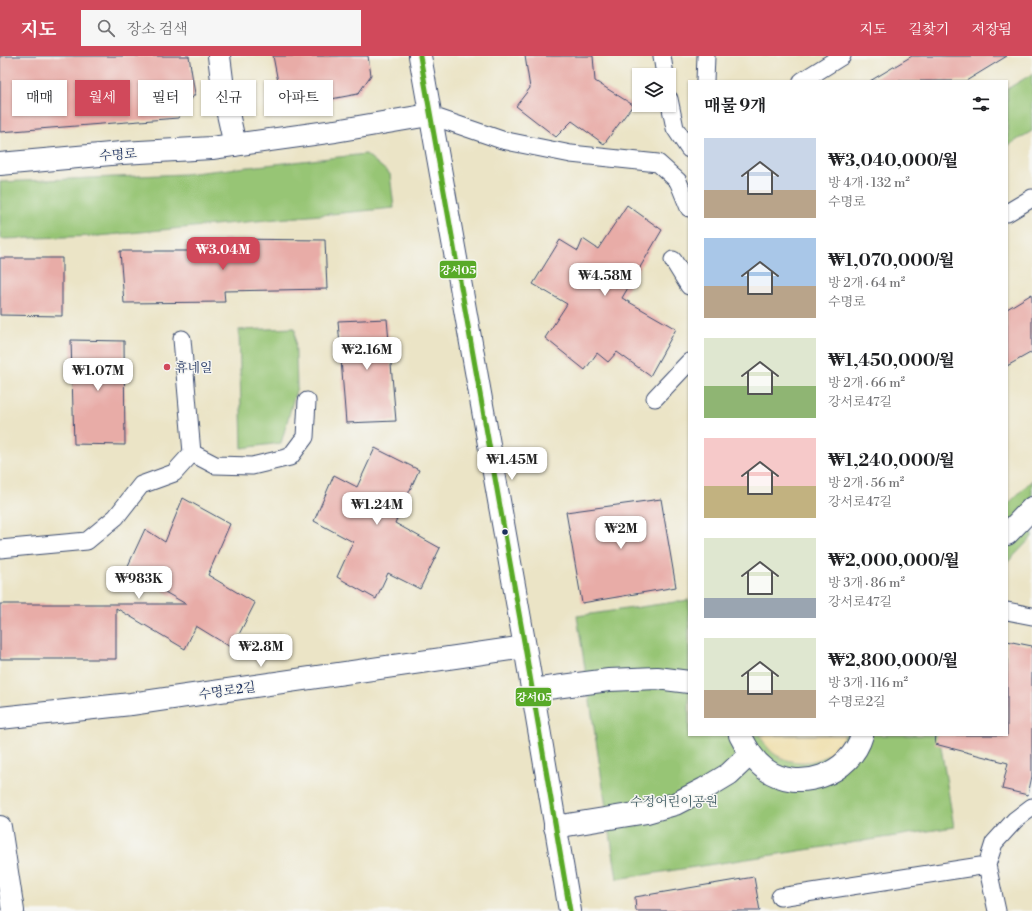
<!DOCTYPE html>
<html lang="ko">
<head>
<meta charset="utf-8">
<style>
  body { margin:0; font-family:"Libre Bodoni","Noto Serif KR",serif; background:#f6f6f6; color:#202124; height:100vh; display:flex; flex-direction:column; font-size:15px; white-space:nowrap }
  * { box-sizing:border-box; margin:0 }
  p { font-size:13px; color:#757577 }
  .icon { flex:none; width:22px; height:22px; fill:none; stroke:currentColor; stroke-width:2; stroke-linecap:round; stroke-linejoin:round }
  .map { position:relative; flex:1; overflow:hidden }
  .details { position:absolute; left:688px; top:24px; width:320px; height:656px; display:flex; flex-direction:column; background:#fff; border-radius:0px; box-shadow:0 1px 3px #0004 }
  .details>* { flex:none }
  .top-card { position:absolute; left:12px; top:24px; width:380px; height:36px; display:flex; gap:8px }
  .controls { position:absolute; left:632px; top:12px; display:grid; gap:8px }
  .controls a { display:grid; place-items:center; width:44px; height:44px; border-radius:0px; background:#fff; box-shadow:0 1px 3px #0004; font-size:20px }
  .price { position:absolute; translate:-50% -34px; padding:0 9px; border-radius:8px; background:#fff; color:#222; font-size:13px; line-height:26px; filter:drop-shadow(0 1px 2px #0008) }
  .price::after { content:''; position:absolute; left:50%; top:24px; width:12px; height:9px; margin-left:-6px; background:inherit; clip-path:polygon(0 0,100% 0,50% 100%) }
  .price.on { background:#d1495b; color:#fff }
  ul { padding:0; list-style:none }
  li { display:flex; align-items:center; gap:12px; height:100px; padding:0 16px }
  li span { display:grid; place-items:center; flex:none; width:112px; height:80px; border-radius:0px; color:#555 }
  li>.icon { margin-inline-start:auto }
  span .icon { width:48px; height:48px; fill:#fffc; stroke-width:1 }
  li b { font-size:17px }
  h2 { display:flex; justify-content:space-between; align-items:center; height:48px; padding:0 16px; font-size:17px }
  .pill { padding:0 14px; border-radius:0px; background:#fff; box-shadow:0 1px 3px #0004; font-size:14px; line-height:36px }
  .pill.on { background:#d1495b; color:#fff }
  header { display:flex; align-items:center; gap:24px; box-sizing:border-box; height:56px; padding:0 20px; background:#d1495b; color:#fff }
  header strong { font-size:19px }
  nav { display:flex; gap:22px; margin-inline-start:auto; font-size:14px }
  .search { width:280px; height:36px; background:#f6f6f6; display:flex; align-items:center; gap:10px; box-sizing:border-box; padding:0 14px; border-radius:0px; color:#757577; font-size:15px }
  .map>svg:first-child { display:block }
  .green { fill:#97c574; stroke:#597a69 }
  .sand { fill:#eeda9e; stroke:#84847e }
  .building { fill:#e8aca7 }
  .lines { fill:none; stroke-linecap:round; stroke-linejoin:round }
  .service-casing { stroke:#3a4a6e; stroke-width:19 }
  .pedestrian-casing { stroke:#3a4a6e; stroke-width:24 }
  .minor-casing { stroke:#3a4a6e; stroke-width:24 }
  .tertiary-casing { stroke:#3a4a6e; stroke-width:24 }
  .service { stroke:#fff; stroke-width:17 }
  .pedestrian { stroke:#fff; stroke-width:22 }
  .minor { stroke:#fff; stroke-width:22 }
  .tertiary { stroke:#fff; stroke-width:22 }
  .bus-1-casing { stroke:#f6f6f2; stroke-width:8 }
  .bus-1 { stroke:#58aa28; stroke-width:5 }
  .poi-dot { fill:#d1495b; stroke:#f6f6f2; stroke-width:1.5 }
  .bus-dot { fill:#1b2f5e; stroke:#f6f6f2; stroke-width:1.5 }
  .labels { text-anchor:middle; stroke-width:3; stroke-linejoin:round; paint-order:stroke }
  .street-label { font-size:13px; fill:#1b2f5e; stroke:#f6f6f2 }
  .poi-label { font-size:13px; fill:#1b2f5e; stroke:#f6f6f2; text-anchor:start }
  .park-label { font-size:13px; fill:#405c65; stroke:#f6f6f2 }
  .line-badge { stroke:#f6f6f2; stroke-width:1.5 }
  .badge-label { font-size:11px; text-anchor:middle; font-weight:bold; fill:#fff }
</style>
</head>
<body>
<header>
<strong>지도</strong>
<div class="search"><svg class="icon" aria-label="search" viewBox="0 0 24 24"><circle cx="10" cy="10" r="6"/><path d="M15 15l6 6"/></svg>장소 검색</div>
<nav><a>지도</a><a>길찾기</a><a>저장됨</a></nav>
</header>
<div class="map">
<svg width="1032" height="855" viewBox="0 0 1032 855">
  <rect width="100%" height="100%" fill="#f6f6f2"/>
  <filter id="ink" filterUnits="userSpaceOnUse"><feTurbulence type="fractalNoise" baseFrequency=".025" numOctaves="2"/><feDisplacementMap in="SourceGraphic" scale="8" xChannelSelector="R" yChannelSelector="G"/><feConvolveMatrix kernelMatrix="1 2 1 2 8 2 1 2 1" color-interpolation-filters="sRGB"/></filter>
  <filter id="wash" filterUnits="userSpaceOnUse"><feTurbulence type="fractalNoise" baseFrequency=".012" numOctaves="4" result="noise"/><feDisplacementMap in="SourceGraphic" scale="16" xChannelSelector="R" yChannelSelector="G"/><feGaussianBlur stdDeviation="0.9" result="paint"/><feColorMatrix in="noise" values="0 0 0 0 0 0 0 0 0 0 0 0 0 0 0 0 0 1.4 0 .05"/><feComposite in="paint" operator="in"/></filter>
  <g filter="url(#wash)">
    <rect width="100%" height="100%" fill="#ebe4c6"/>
    <path class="green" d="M1032 18V75L1007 90V33Z
      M366 98 390 118 394 152 98 180 0 183V126L184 118Z
      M295 272 297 331 281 387 242 392 239 274Z
      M1032 424V481L1007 507V449Z
      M689 544V679H939L954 771 617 823 577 560Z"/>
    <path class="sand" d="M760 679H845C842 683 840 689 836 692 822 708 796 710 778 700 770 696 764 687 760 679Z"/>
    <g id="blocks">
      <path class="building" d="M0 0H189L195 38 178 62 0 76Z
        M273 0H368L371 19 358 38 283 52Z
        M525 0H593L595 25 633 49 604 88 572 65 556 81 516 50 530 32Z
        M912 0H1007L966 25H870Z
        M627 149 662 174 622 242 676 273 650 320 617 296 608 306 597 297 585 314 545 282 567 248 533 228 560 184 578 195 583 183 598 193Z
        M223 183 325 184 327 233 224 235 225 246 124 247 120 195H222Z
        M0 202H62V260L0 259Z
        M1032 238V296L1007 310V253Z
        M387 263 396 365 346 367 338 265Z
        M71 284 124 285 125 389 74 388Z
        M375 392 419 414 395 467 440 492 420 533 388 517 376 543 337 521 353 486 314 465 334 419 357 431Z
        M183 442 230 468 208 519 255 547 232 592 196 570 185 593 116 552V603H0V548H186L126 514 145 473 165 486Z
        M661 443 676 531 582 547 566 456Z
        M1007 585 1032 590V720L1028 739 1002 733 1008 707 935 688 936 679H1007Z
        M754 821 760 855H636L635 841Z"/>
    </g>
  </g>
  <g filter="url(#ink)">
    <use href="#blocks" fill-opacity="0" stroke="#3a4a6e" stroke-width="1"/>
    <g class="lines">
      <g class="service-casing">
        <path id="service" d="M662 0 665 19
          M705 25 706 0
          M802 25 842 0
          M669 43 675 72 689 93
          M429 59 502 84 571 98 658 107 678 125 689 152
          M1007 157 1032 142
          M673 204 689 230
          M182 283 192 397 215 409 252 410 290 401 305 381 307 345
          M655 342 689 306
          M0 493 87 485 116 461 141 429 174 417 192 397
          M1007 555 1032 560
          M780 841 987 809
          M997 855 987 809 994 787 1015 764 1032 751"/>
      </g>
      <g class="pedestrian-casing">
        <path id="pedestrian" d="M1007 478 1032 452
          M532 634 609 624 657 622 689 626
          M740 679C747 692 753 704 765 713 799 738 851 718 862 679
          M555 771 647 756 675 748 704 733 729 718 750 698"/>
      </g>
      <g class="minor-casing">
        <path id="minor" d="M219 0 224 40 235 89
          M0 108 122 97 212 92 335 75 429 59
          M0 771 13 855"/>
      </g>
      <g class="tertiary-casing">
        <path id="tertiary" d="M420 0 525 591 570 855
          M0 662 131 648 525 591"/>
      </g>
      <use href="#service" class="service"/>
      <use href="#pedestrian" class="pedestrian"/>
      <use href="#minor" class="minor"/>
      <use href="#tertiary" class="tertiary"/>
      <g class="bus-1-casing">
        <path id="bus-1" d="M420 0 525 591 570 855"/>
      </g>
      <use href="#bus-1" class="bus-1"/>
    </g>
  </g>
  <circle class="poi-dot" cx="167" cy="311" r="4"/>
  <circle class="bus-dot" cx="505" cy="476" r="3.5"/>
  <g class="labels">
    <g class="street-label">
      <text transform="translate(118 98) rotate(-4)" y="5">수명로</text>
      <text transform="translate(227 634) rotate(-8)" y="5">수명로2길</text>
    </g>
    <g class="poi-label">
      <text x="175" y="316">휴네일</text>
    </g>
    <g class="park-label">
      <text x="674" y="750">수정어린이공원</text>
    </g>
  </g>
  <g class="line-badge">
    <rect x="439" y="204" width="38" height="19" rx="4" fill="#58aa28"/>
    <rect x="515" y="631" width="37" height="20" rx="4" fill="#58aa28"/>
  </g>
  <g class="badge-label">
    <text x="458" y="218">강서05</text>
    <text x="534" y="645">강서05</text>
  </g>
</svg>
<div class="controls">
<a><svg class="icon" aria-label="layers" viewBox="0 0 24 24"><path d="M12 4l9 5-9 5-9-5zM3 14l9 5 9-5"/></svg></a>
</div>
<b class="price on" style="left:223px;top:215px">₩3.04M</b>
<b class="price" style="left:605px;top:241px">₩4.58M</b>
<b class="price" style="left:367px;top:315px">₩2.16M</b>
<b class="price" style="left:98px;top:336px">₩1.07M</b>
<b class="price" style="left:512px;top:425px">₩1.45M</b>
<b class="price" style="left:377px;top:470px">₩1.24M</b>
<b class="price" style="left:621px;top:494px">₩2M</b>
<b class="price" style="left:139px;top:544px">₩983K</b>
<b class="price" style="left:261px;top:612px">₩2.8M</b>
<div class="top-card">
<a class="pill">매매</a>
<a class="pill on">월세</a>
<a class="pill">필터</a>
<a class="pill">신규</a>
<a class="pill">아파트</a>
</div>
<section class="details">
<h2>매물 9개<svg class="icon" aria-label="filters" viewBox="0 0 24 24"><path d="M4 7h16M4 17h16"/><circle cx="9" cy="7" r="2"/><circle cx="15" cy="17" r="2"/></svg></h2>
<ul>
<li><span style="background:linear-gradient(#c9d6e8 65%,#b9a48a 0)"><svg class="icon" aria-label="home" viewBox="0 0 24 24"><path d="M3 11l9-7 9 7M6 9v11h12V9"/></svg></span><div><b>₩3,040,000/월</b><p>방 4개 · 132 m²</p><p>수명로</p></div></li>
<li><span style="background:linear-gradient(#a9c7e8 60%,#b9a48a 0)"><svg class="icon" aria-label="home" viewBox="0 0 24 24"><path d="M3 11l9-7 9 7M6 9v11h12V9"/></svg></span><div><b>₩1,070,000/월</b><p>방 2개 · 64 m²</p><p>수명로</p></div></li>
<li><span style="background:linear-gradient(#dfe7d0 60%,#8fb573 0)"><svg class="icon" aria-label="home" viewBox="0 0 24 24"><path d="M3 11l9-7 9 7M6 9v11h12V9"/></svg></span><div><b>₩1,450,000/월</b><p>방 2개 · 66 m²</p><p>강서로47길</p></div></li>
<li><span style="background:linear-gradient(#f6c9c9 60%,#c2b280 0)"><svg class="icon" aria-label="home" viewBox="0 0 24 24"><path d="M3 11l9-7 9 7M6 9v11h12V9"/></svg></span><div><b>₩1,240,000/월</b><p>방 2개 · 56 m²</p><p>강서로47길</p></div></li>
<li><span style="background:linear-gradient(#dfe7d0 75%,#9aa5b1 0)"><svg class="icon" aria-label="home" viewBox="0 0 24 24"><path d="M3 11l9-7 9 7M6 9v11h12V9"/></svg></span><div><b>₩2,000,000/월</b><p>방 3개 · 86 m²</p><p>강서로47길</p></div></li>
<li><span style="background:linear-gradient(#dfe7d0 65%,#b9a48a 0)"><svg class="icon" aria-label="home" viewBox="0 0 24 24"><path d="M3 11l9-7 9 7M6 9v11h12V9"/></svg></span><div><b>₩2,800,000/월</b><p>방 3개 · 116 m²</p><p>수명로2길</p></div></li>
</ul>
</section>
</div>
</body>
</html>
